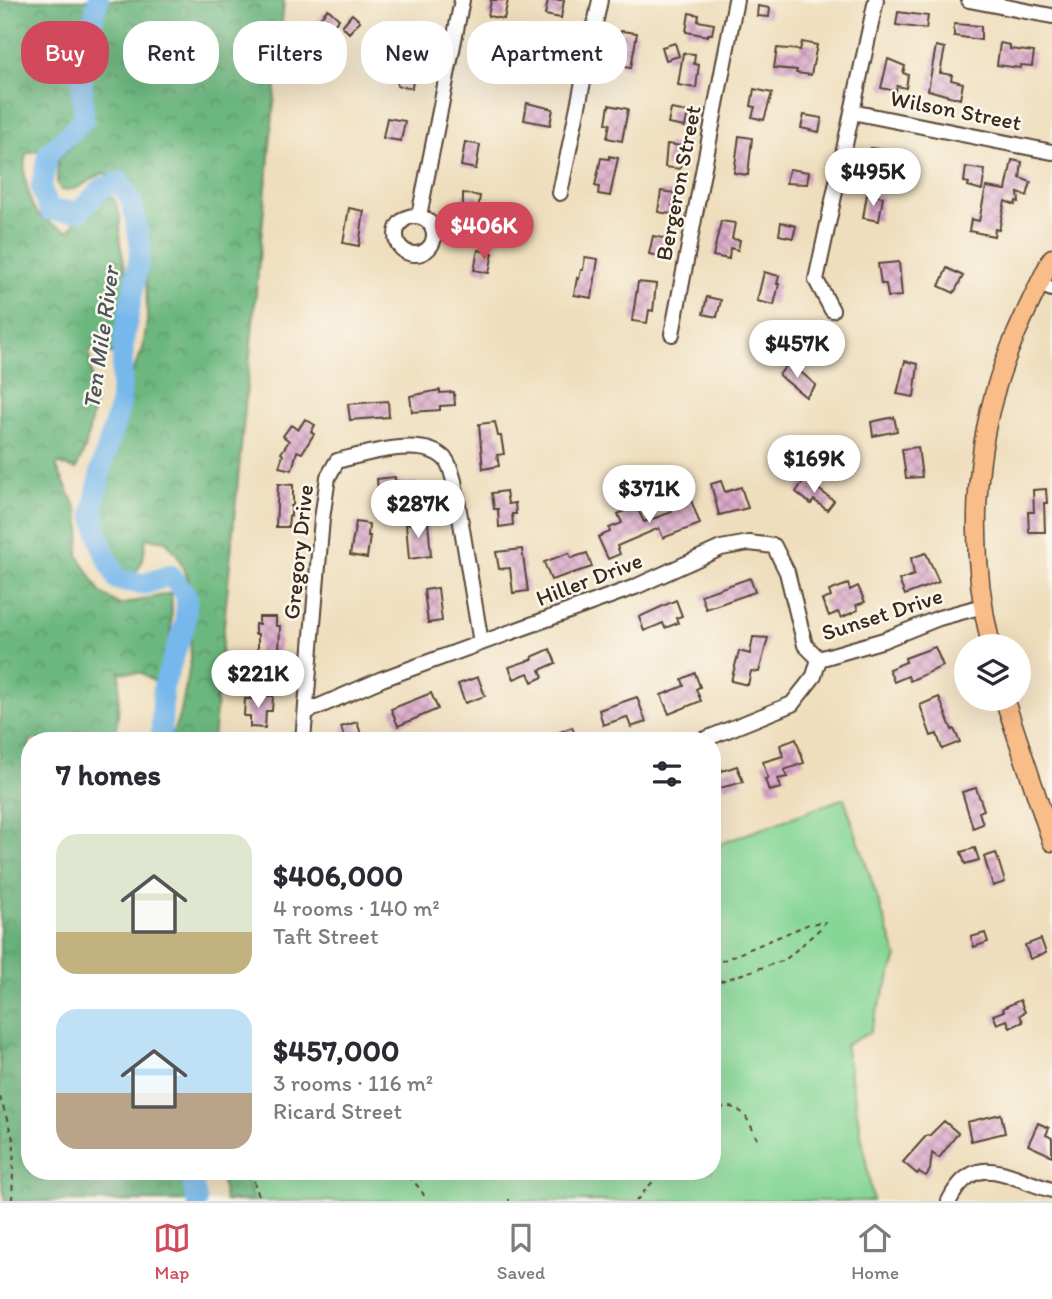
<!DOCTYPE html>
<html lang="en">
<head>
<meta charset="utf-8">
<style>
  body { margin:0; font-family:Itim,sans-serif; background:#f7f7f7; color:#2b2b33; height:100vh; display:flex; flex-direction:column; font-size:26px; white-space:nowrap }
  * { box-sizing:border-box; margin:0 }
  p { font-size:23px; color:#7c7c81 }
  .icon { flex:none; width:38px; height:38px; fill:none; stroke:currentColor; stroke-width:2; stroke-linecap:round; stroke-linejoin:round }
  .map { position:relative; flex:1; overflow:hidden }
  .panel { position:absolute; left:21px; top:732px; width:700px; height:448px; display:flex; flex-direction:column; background:#fff; border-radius:28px; box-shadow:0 7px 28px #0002 }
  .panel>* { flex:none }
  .hud { position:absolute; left:21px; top:21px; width:700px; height:63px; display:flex; gap:14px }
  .tools { position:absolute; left:954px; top:634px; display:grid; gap:14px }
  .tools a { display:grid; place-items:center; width:77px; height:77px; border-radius:50%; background:#fff; box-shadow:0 7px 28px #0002; font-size:35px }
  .price { position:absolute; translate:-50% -60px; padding:0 16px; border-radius:24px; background:#fff; color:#222; font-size:23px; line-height:46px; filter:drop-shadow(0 2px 4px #0008) }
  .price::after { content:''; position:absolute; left:50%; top:42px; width:21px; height:16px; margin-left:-10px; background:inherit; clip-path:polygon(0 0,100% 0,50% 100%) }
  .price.active { background:#d1495b; color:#fff }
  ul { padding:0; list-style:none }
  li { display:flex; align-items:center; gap:21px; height:175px; padding:0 35px }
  li span { display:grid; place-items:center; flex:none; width:196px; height:140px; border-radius:21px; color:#555 }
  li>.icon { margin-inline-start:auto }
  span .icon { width:84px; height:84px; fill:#fffc; stroke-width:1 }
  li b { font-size:30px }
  h2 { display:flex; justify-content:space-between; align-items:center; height:84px; padding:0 35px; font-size:30px }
  .pill { padding:0 24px; border-radius:28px; background:#fff; box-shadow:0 7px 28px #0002; font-size:24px; line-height:63px }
  .pill.active { background:#d1495b; color:#fff }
  .tabs { display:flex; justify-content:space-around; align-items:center; height:98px; border-top:2px solid #e1e1e2; background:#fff; font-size:19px; color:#7c7c81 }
  .tabs a { display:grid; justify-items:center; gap:4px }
  .tabs .active { color:#d1495b }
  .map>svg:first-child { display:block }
  .green { fill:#86d696; stroke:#60805a; stroke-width:2 }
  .forest { fill:url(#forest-crowns); stroke:#54704e; stroke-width:2 }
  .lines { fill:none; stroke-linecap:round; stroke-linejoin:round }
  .river { stroke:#77b8ec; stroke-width:21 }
  .building { fill:url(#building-cross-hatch) }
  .minor-casing { stroke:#564536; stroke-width:18 }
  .major-casing { stroke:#564536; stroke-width:21 }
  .path { stroke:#564536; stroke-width:2; stroke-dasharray:5 5; stroke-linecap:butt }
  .minor { stroke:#fff; stroke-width:14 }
  .major { stroke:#f8bd88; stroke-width:18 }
  .labels { text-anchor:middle; stroke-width:5; stroke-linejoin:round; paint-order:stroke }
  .street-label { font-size:23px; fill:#3b2a1e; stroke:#fbf7ec }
  .water-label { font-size:24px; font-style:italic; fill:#4d555c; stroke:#fbf7ec }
</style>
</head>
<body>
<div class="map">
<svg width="1052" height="1201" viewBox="0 0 1052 1201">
  <defs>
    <pattern id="forest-crowns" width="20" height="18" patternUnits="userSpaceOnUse" patternTransform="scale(1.75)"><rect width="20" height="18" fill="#6cb77f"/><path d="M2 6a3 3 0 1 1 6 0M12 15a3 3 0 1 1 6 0" fill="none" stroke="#5a9567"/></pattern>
    <pattern id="building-cross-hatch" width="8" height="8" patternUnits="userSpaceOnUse" patternTransform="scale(1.75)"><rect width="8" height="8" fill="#dbaacb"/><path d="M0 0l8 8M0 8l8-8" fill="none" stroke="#b38ba4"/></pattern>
  </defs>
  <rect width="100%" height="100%" fill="#fbf7ec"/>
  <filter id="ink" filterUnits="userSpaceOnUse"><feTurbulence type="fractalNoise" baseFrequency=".0143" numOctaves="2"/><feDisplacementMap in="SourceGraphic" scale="14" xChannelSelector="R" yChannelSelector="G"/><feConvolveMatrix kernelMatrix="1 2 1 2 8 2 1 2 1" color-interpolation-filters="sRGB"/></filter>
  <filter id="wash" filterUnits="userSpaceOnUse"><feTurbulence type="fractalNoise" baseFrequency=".00686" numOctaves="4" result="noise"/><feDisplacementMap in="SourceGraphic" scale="28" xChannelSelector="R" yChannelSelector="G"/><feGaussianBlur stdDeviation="1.57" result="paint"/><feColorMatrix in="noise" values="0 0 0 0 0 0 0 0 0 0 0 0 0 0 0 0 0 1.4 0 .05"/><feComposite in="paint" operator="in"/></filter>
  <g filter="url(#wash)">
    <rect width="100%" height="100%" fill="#efdebd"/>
    <path class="green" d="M844 798 897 957 869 1033 845 1045 873 1201H228L225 1171H712V847Z"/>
    <path class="forest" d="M0 0H284L213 740H170L181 711 191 659 189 582 177 554 166 541 146 538C144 554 144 570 127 578L111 567 102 544 100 517 120 418 131 375 143 349 147 321 146 262 136 245 134 195 125 182 104 173C84 181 84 190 61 190L57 182 58 160C69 148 81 141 76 124L63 126 47 147 26 154C23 166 24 175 27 187 32 216 42 221 69 231L92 195 114 198 120 217V243L128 282 125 343 113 354 109 352 101 338 89 353 95 403 85 449 76 469 59 464 56 466 78 511 81 528 78 555 100 592 120 605 171 593C174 625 169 654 159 685L142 673 120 672 118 716 114 740H30V1171H180L190 1193V1201H5L0 1170Z
      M220 1171H245L253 1201H225Z"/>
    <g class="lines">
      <path class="river" d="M98 0 81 68 84 119 48 154 41 188 50 211H80L102 188 120 182 132 202 141 249 124 337 120 406 101 469 93 513 103 550 118 580 145 584 170 575 187 596 185 623 163 688 161 740
        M186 1171 191 1176 197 1201"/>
    </g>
    <g id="blocks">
      <path class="building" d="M491 0H508L504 19 488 16Z
        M548 0H564L561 18 545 15Z
        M758 6 770 8 769 17 757 16Z
        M328 9 339 19 327 33 315 23Z
        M898 12 928 16 926 29 896 25Z
        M689 13 699 15 698 21 714 24 712 34H708V36L686 32Z
        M352 14 360 21 349 33 342 26Z
        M954 24 981 26V40L954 36Z
        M621 31 637 33 631 68 620 66 623 50 618 49Z
        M486 38 501 41 497 68 482 65Z
        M802 42 817 45 811 75 796 73 797 70 774 68 777 48 800 50Z
        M675 43 679 56 666 60 662 47Z
        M1000 43 1010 45V49L1034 52 1032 66 1021 65 1020 68 997 65Z
        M936 46 945 48 940 73 952 75 951 80 963 83 960 99 928 90Z
        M541 47 555 48 554 55 561 56 559 73 543 71 544 61H539Z
        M683 53 695 54 694 64 699 65 696 88 678 85Z
        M888 59 905 66 903 73 908 75 906 88 897 86 896 91 881 88Z
        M400 63 415 65 412 88 397 86Z
        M754 89 772 93 764 120 752 117 755 107 751 106Z
        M527 103 553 109 550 125 524 120Z
        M609 105 628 109 622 141 607 138 610 124 606 123Z
        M671 109 688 112 685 127 668 124Z
        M804 115 822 118 819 132 801 128Z
        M387 118 405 121 401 141 383 138Z
        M739 136 752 138 748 175 734 173Z
        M465 142 480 145 476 169 461 166Z
        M667 144 683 146 680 169 665 167Z
        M871 148 889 151 886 167 868 164Z
        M609 156 618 158 610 196 598 194 599 187 595 186 601 158 609 159Z
        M1012 160 1022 162 1020 178 1031 182 1027 196 1018 193 1019 202 1016 201 1015 205 1005 201 999 230 995 229 994 236 969 231 971 219 979 221 986 187 1006 190Z
        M861 165 875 167 873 180 858 177Z
        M966 167 985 170 982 190 968 186 969 183 964 182Z
        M789 169 809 172 807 184 786 183Z
        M661 191 675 193 671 214 658 212Z
        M463 193 480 196 477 216 463 214Z
        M867 194 883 197 879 221 863 218Z
        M349 208 364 211 359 246 343 243Z
        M721 221 735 223 732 239 740 240 738 250 730 248 729 259 713 256Z
        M781 222 796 226 793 238 779 235Z
        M653 236 668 239 664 257 649 254Z
        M478 250 493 253 489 273 474 270Z
        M585 257 598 259 592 298 574 295 577 278 579 279 581 270H583Z
        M899 262 902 296 888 297 886 284H881L878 264Z
        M947 268 963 276 954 293 939 286Z
        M764 272 779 276 777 284H779L774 305 757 301Z
        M638 282 656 284 653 311 649 310 647 323 632 321Z
        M707 297 721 300 717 317 703 314Z
        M905 361 918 364 914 397 897 394Z
        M789 362 816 385 806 397 779 375Z
        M440 390V393L454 392 455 405 440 406V410L412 412 410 396Z
        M388 401 389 417 350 420 348 404Z
        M894 417 897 431 873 436 871 422Z
        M305 419 315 425 311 432 314 434 302 453 297 451 292 470 279 467 283 455 281 453 289 441 283 436 291 425 298 430Z
        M495 422 498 436H501L504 454 497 455 499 466 483 469 479 424Z
        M918 447 922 477 906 478 902 449Z
        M395 477V481L400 482 418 483 419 493H414V497L379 501 377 479Z
        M805 479 834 501 827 510 814 500 811 504 796 492Z
        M721 481 725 492 741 487 748 508 719 515 711 484Z
        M278 484 293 485V506H291V516H289L288 527H276Z
        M1046 489 1047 503H1044L1045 532H1029L1028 512H1034L1033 490Z
        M506 491 508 504 515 503 516 514H512L513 525 499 527 498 509H494L492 493Z
        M689 495 700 524 663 538 659 528 617 546 620 554 608 559 598 537 610 532 609 528 622 523 618 514 636 505 644 522 672 512 669 505Z
        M356 522 369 524 368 536H370L367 558 350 555Z
        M428 522 431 556 409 559 406 524Z
        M522 549 528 591 513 593 510 568 499 569 496 552Z
        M569 553 571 558 587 553 592 567 551 580 544 562Z
        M926 553 939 582 905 595 899 580 914 575 911 558Z
        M750 578 755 592 706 609 701 595Z
        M848 584 850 590 858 586 865 602 856 605 858 610 841 618 838 612 829 616 822 600 831 597 829 591Z
        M438 588 442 621 428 623 424 590Z
        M676 600 682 616 676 618 678 623 665 628 663 623 644 631 639 617Z
        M259 617H276V626H280L279 653H258V634H255V624H259Z
        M753 637 768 638 759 672 751 671 748 685 731 681 739 651 750 654Z
        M935 647 943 666 910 681 908 676 894 682 889 669 906 662 905 658Z
        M550 649 556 663 540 670 543 677 532 682 528 673 514 679 509 667 533 659 532 657Z
        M695 673 700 687 696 689 701 701 669 714 661 695 684 686 682 679Z
        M478 677 485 696 465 703 458 684Z
        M431 693 438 709 398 726 391 709Z
        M252 695 273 696 272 711H266L265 728 250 727V716H244L245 699H252Z
        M637 697 646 722 631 727 627 717 603 725 599 710Z
        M939 697 952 730 954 729 960 742 942 749 937 734 931 736 920 705Z
        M357 722 363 740H345L341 727Z
        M572 727 577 740H541Z
        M796 739 804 763 784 770 787 777 778 779 781 788 769 791 765 779H768L763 762 783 756 780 745Z
        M720 765 722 771 737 766 743 782 712 790V768Z
        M976 788 984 810 979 812 983 824 973 828 962 792Z
        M975 848 979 860 965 864 961 852Z
        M996 853 1005 882 993 886 984 857Z
        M985 933 988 942 974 947 971 937Z
        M1041 939 1046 953 1030 959 1025 945Z
        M1020 1000 1025 1012 1020 1015 1023 1022 1010 1028 1007 1020 997 1024 993 1015 1004 1011 1003 1008Z
        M1001 1114 1005 1133 971 1141 967 1122Z
        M944 1121 958 1133 939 1158 932 1153 930 1170 926 1176 919 1172 917 1174 903 1162 927 1135 929 1136Z
        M1038 1123 1049 1128 1046 1135 1052 1138V1156L1028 1145Z"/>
    </g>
  </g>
  <g filter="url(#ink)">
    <use href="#blocks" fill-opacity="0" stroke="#564536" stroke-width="2"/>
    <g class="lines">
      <g class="minor-casing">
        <path id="minor" d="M969 0 1052 16
          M852 112 1052 152
          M560 193 600 0
          M396 235a19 19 0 1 1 38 0a19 19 0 1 1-38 0Z
          M419 216 462 0
          M1039 284 1052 289
          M832 310 816 280 876 0
          M672 334 736 0
          M306 712 382 679 635 587 721 548 749 543 774 546 787 572 805 645 819 659
          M303 740 322 519 328 477 337 461C365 454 424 435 446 460 450 465 452 474 454 481L481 643
          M703 740 792 704 814 676 819 659 884 640 939 618 983 606
          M949 1201C976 1147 1011 1180 1052 1190"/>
      </g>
      <g class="major-casing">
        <path id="major" d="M991 646C969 554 972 450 1005 361 1018 326 1035 292 1052 258
          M1004 698 1052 842"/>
      </g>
      <path class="path" d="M712 965 809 924 825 922 822 927 785 960 712 984
        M0 1097 14 1142 12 1201
        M712 1116 724 1107C745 1105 750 1125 758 1141
        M253 1171 255 1187 262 1201
        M409 1176 421 1190 427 1201
        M509 1199V1201
        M636 1201 662 1171"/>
      <use href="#minor" class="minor"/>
      <use href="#major" class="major"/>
    </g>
  </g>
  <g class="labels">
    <g class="street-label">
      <text transform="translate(956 110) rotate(11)" y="8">Wilson Street</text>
      <text transform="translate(678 183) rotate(-79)" y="8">Bergeron Street</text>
      <text transform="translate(298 552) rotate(-84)" y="8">Gregory Drive</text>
      <text transform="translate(589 579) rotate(-21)" y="8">Hiller Drive</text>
      <text transform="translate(882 614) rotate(-18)" y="8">Sunset Drive</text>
    </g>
    <g class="water-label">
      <text transform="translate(101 338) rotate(-82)" y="8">Ten Mile River</text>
    </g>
  </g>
</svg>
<div class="tools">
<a><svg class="icon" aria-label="layers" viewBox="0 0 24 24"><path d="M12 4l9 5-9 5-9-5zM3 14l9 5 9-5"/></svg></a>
</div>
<b class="price" style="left:873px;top:208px">$495K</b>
<b class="price active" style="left:484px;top:262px">$406K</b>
<b class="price" style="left:797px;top:380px">$457K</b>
<b class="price" style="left:814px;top:495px">$169K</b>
<b class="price" style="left:649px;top:525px">$371K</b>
<b class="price" style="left:418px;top:540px">$287K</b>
<b class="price" style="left:258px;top:710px">$221K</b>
<div class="hud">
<a class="pill active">Buy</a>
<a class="pill">Rent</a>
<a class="pill">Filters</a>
<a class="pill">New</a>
<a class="pill">Apartment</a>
</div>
<section class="panel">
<h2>7 homes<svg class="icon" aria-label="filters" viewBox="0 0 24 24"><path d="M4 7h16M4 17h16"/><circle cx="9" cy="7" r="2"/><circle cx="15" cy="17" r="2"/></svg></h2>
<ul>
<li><span style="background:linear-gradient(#dfe7d0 70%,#c2b280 0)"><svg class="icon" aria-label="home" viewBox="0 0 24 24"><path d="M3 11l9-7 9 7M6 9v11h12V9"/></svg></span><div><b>$406,000</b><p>4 rooms · 140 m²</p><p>Taft Street</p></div></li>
<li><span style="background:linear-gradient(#bfe0f5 60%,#b9a48a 0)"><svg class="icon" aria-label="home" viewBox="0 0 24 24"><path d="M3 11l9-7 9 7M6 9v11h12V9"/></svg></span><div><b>$457,000</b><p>3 rooms · 116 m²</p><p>Ricard Street</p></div></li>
</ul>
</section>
</div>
<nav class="tabs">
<a class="active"><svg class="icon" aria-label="map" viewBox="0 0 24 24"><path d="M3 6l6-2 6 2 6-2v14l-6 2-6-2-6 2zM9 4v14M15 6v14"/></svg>Map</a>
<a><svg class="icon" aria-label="saved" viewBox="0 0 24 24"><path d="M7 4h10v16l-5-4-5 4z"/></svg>Saved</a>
<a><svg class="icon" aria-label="home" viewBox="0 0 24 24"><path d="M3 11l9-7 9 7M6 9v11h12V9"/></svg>Home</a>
</nav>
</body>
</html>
